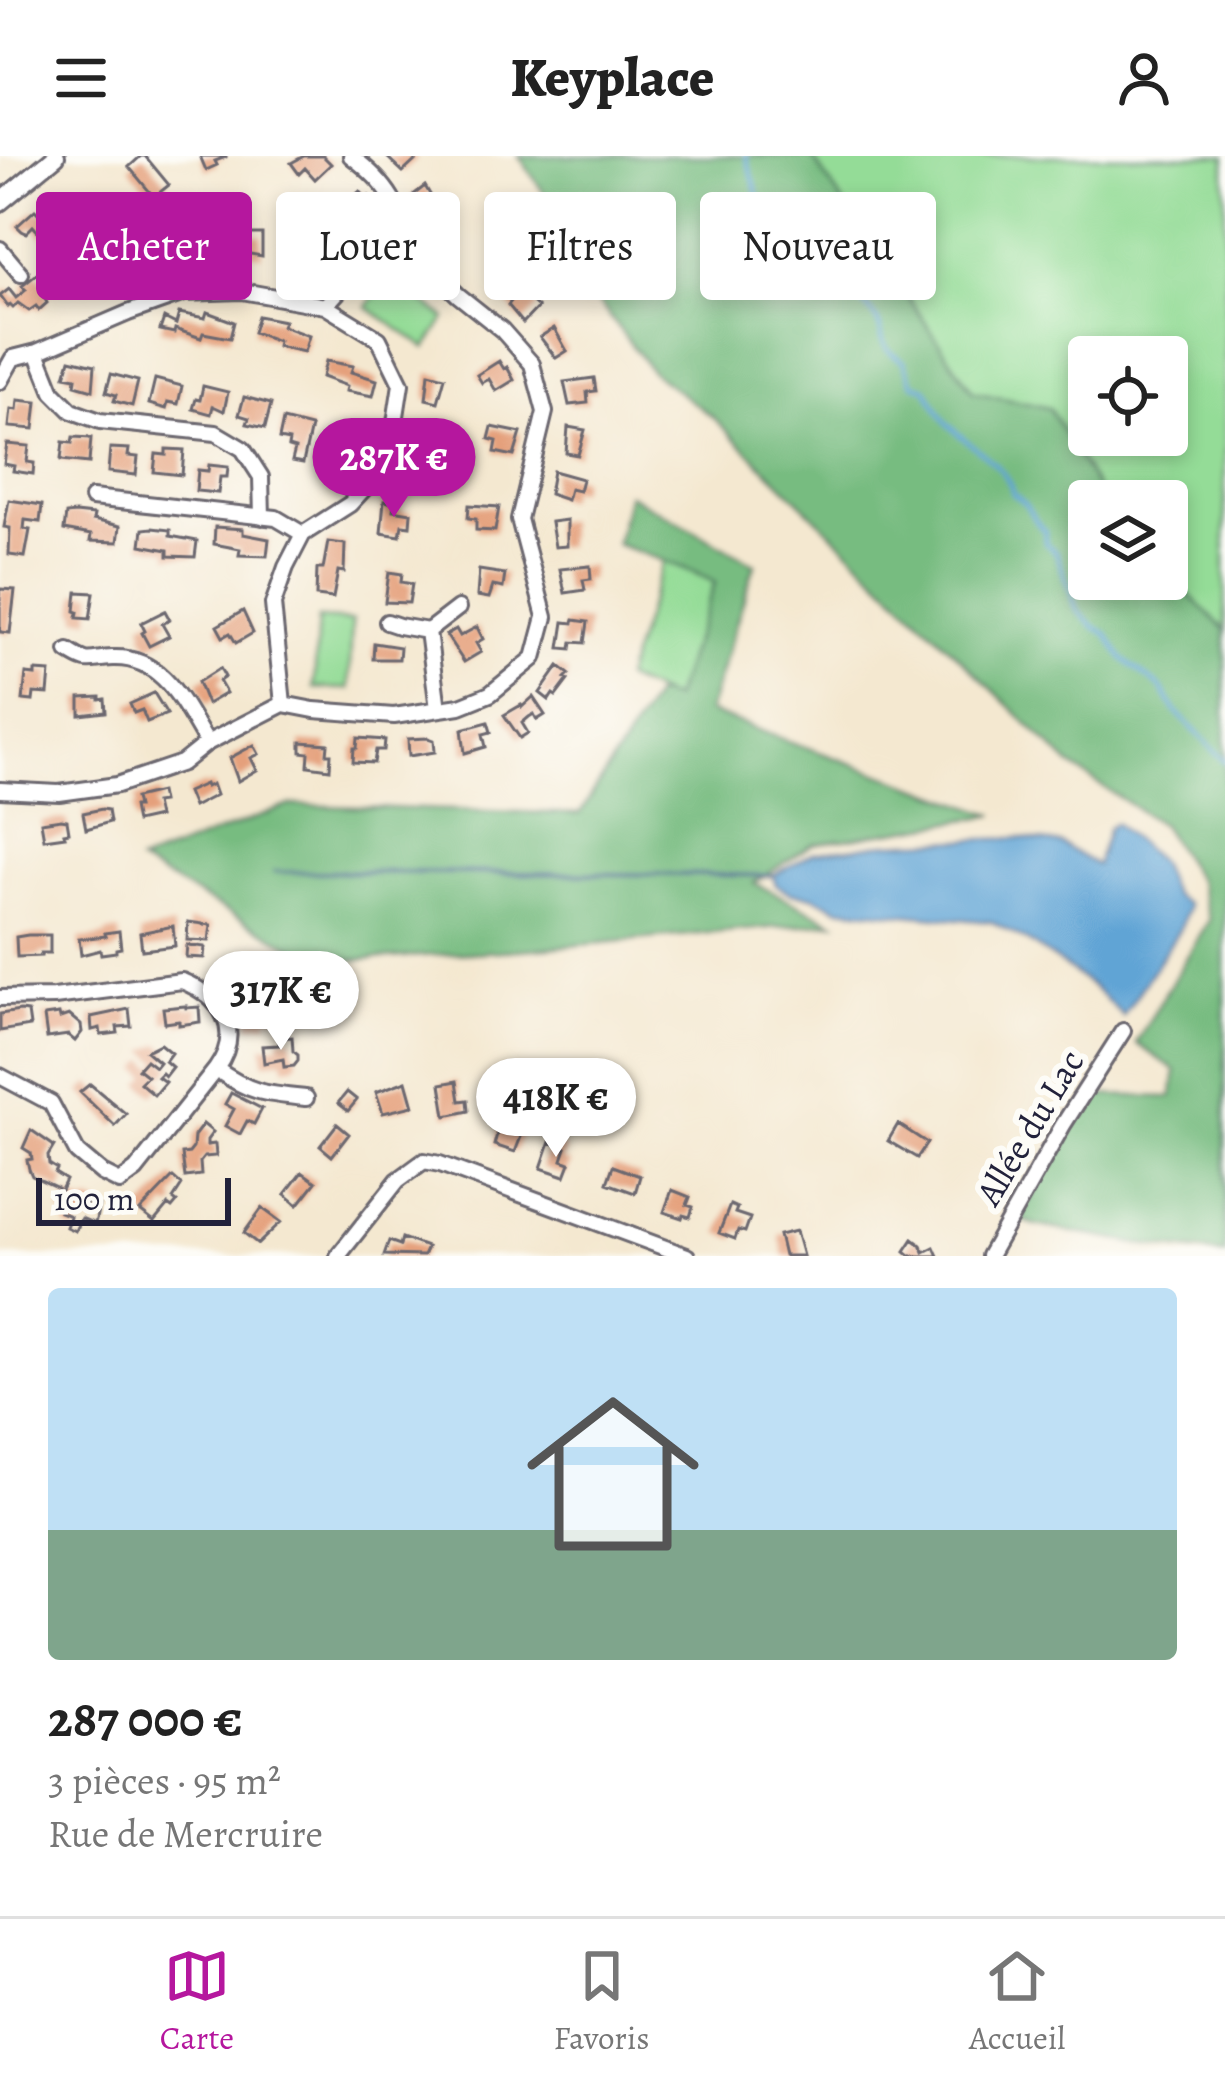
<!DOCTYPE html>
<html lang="fr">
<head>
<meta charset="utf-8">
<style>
  body { margin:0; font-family:Alegreya,serif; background:#f6f6f6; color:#222; height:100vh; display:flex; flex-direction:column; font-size:45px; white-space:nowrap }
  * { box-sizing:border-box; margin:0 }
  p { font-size:39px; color:#767676 }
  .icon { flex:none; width:66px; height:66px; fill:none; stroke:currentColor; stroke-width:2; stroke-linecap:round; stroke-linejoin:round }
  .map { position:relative; height:1100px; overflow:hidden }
  .panel { display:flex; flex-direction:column; background:#fff; flex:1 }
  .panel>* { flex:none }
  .guide { position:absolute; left:36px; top:36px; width:1155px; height:108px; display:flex; gap:24px }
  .controls { position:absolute; left:1068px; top:180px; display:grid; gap:24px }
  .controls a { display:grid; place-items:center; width:120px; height:120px; border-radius:12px; background:#fff; box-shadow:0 6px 18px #0003; font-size:60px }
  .scale { position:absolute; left:36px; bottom:30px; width:195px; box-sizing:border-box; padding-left:12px; border:6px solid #22223b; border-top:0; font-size:33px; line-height:42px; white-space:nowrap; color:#22223b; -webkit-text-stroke:9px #fdfcf7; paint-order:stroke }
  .price { position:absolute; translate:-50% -102px; padding:0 27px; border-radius:42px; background:#fff; color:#222; font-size:39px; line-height:78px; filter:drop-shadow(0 3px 6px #0008) }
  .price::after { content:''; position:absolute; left:50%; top:72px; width:36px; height:27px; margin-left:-18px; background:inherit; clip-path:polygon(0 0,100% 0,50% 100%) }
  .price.current { background:#b5179e; color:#fff }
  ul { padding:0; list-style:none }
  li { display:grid; align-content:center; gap:24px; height:636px; padding:0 48px }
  li span { display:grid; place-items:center; height:372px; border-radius:12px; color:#555 }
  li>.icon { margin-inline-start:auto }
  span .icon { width:216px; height:216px; fill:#fffc; stroke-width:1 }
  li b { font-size:51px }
  .pill { padding:0 42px; border-radius:12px; background:#fff; box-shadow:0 6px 18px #0003; font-size:42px; line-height:108px }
  .pill.current { background:#b5179e; color:#fff }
  header { display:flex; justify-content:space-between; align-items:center; height:156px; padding:0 48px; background:#fff; font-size:54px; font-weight:800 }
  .dock { display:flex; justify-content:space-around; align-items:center; height:168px; border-top:3px solid #e0e0e0; background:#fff; font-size:33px; color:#767676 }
  .dock a { display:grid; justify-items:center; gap:6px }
  .dock .current { color:#b5179e }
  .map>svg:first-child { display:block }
  .green { fill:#94dc97; stroke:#5b7f69; stroke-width:3; fill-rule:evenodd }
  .forest { fill:#77bc80; stroke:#4c6f5e; stroke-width:3 }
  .water { fill:#61a4d5; stroke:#426388; stroke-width:3 }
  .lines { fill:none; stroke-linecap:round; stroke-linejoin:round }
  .stream { stroke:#61a4d5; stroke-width:4.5 }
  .building { fill:#e5a07c }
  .minor-casing { stroke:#6c676f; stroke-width:20 }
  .tertiary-casing { stroke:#6c676f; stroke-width:22 }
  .minor { stroke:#fff; stroke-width:14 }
  .tertiary { stroke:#fff; stroke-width:16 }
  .labels { text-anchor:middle; stroke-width:12; stroke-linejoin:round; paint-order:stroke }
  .street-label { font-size:36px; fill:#22223b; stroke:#fdfcf7 }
</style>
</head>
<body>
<header><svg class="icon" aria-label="menu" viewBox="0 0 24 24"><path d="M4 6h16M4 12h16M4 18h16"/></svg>Keyplace<svg class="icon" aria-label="person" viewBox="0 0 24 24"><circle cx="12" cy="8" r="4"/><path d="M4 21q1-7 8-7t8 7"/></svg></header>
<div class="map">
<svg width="1225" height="1100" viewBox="0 0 1225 1100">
  <rect width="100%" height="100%" fill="#fdfcf7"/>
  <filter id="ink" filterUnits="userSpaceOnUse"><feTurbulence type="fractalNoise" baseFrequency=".00833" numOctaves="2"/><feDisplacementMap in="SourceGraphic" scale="24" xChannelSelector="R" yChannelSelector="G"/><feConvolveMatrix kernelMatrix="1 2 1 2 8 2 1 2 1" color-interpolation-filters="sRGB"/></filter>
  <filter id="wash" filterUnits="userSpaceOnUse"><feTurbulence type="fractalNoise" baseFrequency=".004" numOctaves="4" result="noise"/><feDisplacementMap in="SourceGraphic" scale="48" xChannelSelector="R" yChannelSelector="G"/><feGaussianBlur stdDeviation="2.7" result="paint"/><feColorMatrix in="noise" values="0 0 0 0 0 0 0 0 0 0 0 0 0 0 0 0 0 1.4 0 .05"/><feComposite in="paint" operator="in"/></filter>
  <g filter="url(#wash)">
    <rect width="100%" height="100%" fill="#f4e8d0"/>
    <path class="green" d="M811 0H1225V474L1167 418V345H1104L1049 252 973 236ZM1089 201H1167V279H1089Z
      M387 121 446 162 426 192 367 151Z
      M664 404 715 426 673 544 624 523Z
      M318 463 352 465 349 533 314 532Z"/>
    <path class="forest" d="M519 0H811L973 236 1049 252 1104 345H1089V423H1167V418L1225 474V1098L1149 1090 1035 1069 1019 1063 1072 967 1097 939 1172 941 1176 915 1136 887 1209 764 1198 725 1161 669 1070 609 714 262 652 216 561 97 567 71Z
      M628 338 755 408 708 556 995 659 813 688 754 727 834 766 534 793 320 806 139 707 290 649 580 658 655 538 673 543 715 427 695 416 616 388Z"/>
    <path class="water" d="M1115 667 1158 705 1173 739 1188 749 1181 771 1123 860 1095 833 1070 814 1029 786 992 766 838 752 813 740 791 737 776 729 773 720 272 716 368 715 774 719 813 697 887 687 988 683 1021 682 1061 688 1096 709 1108 672Z"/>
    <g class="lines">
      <path class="stream" d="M746 0 761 48C785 64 776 63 790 83 792 86 801 93 803 96 810 107 810 120 820 129 841 145 857 134 875 161 888 182 873 188 904 205L913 228 926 232C933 243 938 256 946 266 966 290 1006 305 1013 338 1031 349 1030 364 1046 375L1045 387 1056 396 1077 454 1093 470 1107 478 1122 502 1162 533 1176 556 1225 605"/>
    </g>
    <g id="blocks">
      <path class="building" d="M141 0H145L169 29 154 41 129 11Z
        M200 0H226V1L215 5 217 9 206 14Z
        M304 0H323L331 8 315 23 305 12 299 18 291 7Z
        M386 0H415L417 3 403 16Z
        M425 30 438 52 428 59 412 40Z
        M360 35 366 42 369 40 379 50 363 65 354 55 347 61 340 53Z
        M102 51 111 63 115 60 123 70 104 84 96 74 92 77 83 66Z
        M35 54 39 58 45 54 60 72 53 78 51 75 43 81 33 70 26 77 22 75 17 70Z
        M238 69H249V78H262V100L238 96Z
        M68 76 74 83 71 85 79 95 62 113 60 110 55 114 47 103 63 90 59 85Z
        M284 80 295 81 294 89 308 90 306 112 292 111V107L282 106Z
        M191 83 192 91 202 89 206 109 171 116 170 108 180 104 177 85Z
        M37 118 52 137 45 143 47 147 39 154 36 150 29 155 18 147 13 152 10 149 8 151 0 140 9 133 16 142 26 134 22 130Z
        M524 129 532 136 528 142 538 151 523 167 508 149Z
        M207 156 234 166 230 182 203 177 201 182 175 173 174 177 160 174 164 162 176 168 179 157 205 162Z
        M258 160 284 165 282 170 309 180 304 196 277 190 278 185 253 176Z
        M554 172 567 195 556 202 540 181Z
        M70 203 95 209 93 234 75 229 76 222 65 220Z
        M326 205 353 210 351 216 377 224 373 240 346 235 347 230 322 221Z
        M499 205 504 213 507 211 514 224 496 235 489 223 482 227 477 219Z
        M429 217 445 221 438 246 426 243Z
        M111 218 138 225 132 250 114 245 116 239 106 236Z
        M594 222 596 235 587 236 588 247 569 249 564 226Z
        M155 223 182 230 178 248 168 246 166 253 149 248Z
        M203 230 228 236 224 255 213 250 211 258 193 253 196 243 200 244Z
        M244 241 271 248 265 272 247 268 249 262 239 259Z
        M18 244 37 246 34 273 9 271 11 253 17 254Z
        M283 264 311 271 303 307 292 305 295 293 288 291 289 285 279 283Z
        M424 271 440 274 435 302 430 301 422 327 406 323 407 314 410 297 416 298Z
        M492 271 521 277 514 300 495 296 497 285 489 283Z
        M568 271 585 274 578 299 566 297Z
        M73 281 91 282 89 307 61 304 63 286 72 287Z
        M7 288 29 290 27 306 34 307 33 318 13 315 14 310 4 308Z
        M334 291 359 299 356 311 330 307Z
        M110 292 129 293 128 300 138 301 136 319 108 316Z
        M166 293 184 294 182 319 154 316 156 298 166 299Z
        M209 309 228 311 227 321H220L218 337 196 335 198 314 208 315Z
        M553 315 582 323 579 335 570 333 567 344 549 338Z
        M9 344 42 349 40 366 25 364 24 373 30 374 25 401 9 399 10 372 4 371Z
        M384 345 394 347 393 354 411 357 410 370 402 369 400 380 381 377Z
        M469 349 499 351 495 375 476 374V363L468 362Z
        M75 357 94 359 93 364 120 370 118 386 90 385 91 379 64 374 66 358Z
        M567 364V390L555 391 551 366Z
        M215 371 243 373V378L269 383 267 400 239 399 240 393 214 388Z
        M152 372 170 374V380L197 385 195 401 168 400V394L141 389 143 373Z
        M328 386 345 388 344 416 338 415 333 442 316 440 317 413H323Z
        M590 410 591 423 583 424 585 434 565 437 560 413Z
        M479 414 505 418 503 432 493 430 489 442 477 440Z
        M389 416 402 418 401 426 412 428 409 447 385 446Z
        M0 433 15 434 10 477 0 476Z
        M77 436 94 437 90 463 77 462 78 456 75 455Z
        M165 455 170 464 162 468 169 480 149 490 142 477 145 475 141 467Z
        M243 455 253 477 236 487 230 477 223 481 217 470Z
        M574 464 588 466 585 487 572 486 571 493 560 492 564 466 573 467Z
        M477 471 483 483 476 487 481 496 464 506 446 479 456 473 460 480Z
        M374 487 400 491 399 503H373Z
        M559 510 569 518 565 522 568 524 556 540 553 538 549 544 540 537Z
        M220 512 225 521 219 525 226 537 207 548 198 526Z
        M35 515 50 516 48 538 34 537 33 545 23 544 26 518 35 519Z
        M154 537 167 558 147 566 142 554 134 557 130 548Z
        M100 541V544L105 543 106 556 80 559V542Z
        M533 541 545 559 537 564 534 558 529 561 522 567 528 577 520 582 504 559 521 549 522 551Z
        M488 566 491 576 483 578 486 591 465 597 462 573Z
        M358 582 385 584 384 594H376L374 607 353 606 354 592H357Z
        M428 582 434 584 435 596 409 600 408 583Z
        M301 586 328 588 327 598H331L330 613 308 610 309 597 301 596Z
        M254 589 259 598 251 602 257 614 238 625 230 602Z
        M205 628 206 631 212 628 216 639 193 651 187 636Z
        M160 636 162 646 155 647 158 661 136 666 133 651H137L135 642Z
        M102 653 108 654 110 666 86 673 83 657Z
        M61 663 67 664 69 676 64 677 65 680 44 683 41 666Z
        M188 766 211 769 209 785 187 784Z
        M173 770 175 790 142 794 140 777Z
        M119 775 121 792 116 793V796L101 798 100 794 81 799 79 783 106 780 105 777Z
        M28 779H50V797H41V800L17 801 16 781Z
        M187 789 205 791 204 802 186 801Z
        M269 829V835H273L274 844H277L279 860 267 861 268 867 250 869 248 854 260 853 256 831Z
        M186 850V852L199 851 200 866 179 869V865L165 867 163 852Z
        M129 853 131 870 117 871 118 877 101 879 100 872 92 874 91 861Z
        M20 855 28 856 30 870 0 875V858Z
        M59 858 60 862 69 859 81 869 82 876 75 885 68 879 47 882 44 860Z
        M292 881 293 895 298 899V905L294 910 284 911 283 903 264 907 262 890 279 889V882Z
        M160 888 171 897 165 905 172 911 165 920 162 917 158 921 165 926 154 939 140 927 147 920 138 913 146 904 155 911 159 906 146 895Z
        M406 925 413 950 383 957 376 936Z
        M457 925 460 945 468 944 469 955 446 960 441 928Z
        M90 928 126 958 115 970 80 936Z
        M506 932 534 940 529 954 503 945Z
        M347 936 357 944 348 955 338 947Z
        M231 937 262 953 254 968 247 965 240 978 225 970 234 953 225 948Z
        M203 968 213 976 207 984V989L215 988 216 1000 204 1001 200 1006 201 1019 185 1021 182 998 189 997 193 992 194 980Z
        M337 968 349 978 332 1000 320 990Z
        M898 968 927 987 917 1002 888 985Z
        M499 971 522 978 515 996 494 989Z
        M31 974 54 990 48 1000 49 1008 57 1013 55 1017 66 1024 59 1038 55 1036 58 1032 32 1020 29 1013 27 1004 32 1003 31 997 23 992Z
        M550 986 566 992 562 1004 570 1007 565 1020 541 1012Z
        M613 1010 640 1020 635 1037 607 1027Z
        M302 1016 316 1026 298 1049 285 1038Z
        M173 1021 182 1029 173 1043 177 1046 172 1052 168 1049 154 1066 140 1055Z
        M672 1034 690 1041 687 1049 693 1051 690 1061 683 1059 682 1062 664 1056Z
        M68 1040 86 1048 89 1045 99 1049 95 1068 81 1062 75 1075 66 1071 70 1060 60 1056Z
        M730 1049 737 1052 735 1057 750 1062 745 1076 738 1074 735 1083 719 1077Z
        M262 1052 281 1066 258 1088 244 1077Z
        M796 1075 803 1100H784L779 1079Z
        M402 1082 427 1091 423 1100 384 1099 389 1085 400 1089Z
        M913 1083 921 1089 924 1096 934 1091 938 1100H911L905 1095Z"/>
    </g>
  </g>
  <g filter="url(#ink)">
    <use href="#blocks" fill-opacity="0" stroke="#6c676f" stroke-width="3"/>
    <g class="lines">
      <g class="minor-casing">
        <path id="minor" d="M351 0C387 27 404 51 406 97
          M0 93 21 118
          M37 196 53 236 72 255 100 265 216 277 243 293 261 321 262 361
          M0 225 13 202 37 196 128 157 184 137 242 135 325 150 379 183 401 228 394 273 374 322 350 348 303 378 286 411 273 448 283 548
          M92 342 276 362 303 378
          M387 466 399 470 428 475
          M68 495C91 510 88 503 113 502 164 500 184 550 207 587
          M438 553 428 475 458 452
          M0 634 59 637 117 629 182 607 207 587 283 548 314 554 394 560 460 550 490 538 534 502 545 461 519 363 545 256 532 208 502 174 458 139 428 110 406 97 377 103 346 127 325 150
          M0 842 54 841 182 825C221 841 244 874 216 913L136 1014 120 1026 102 1017 77 996 51 947 0 920
          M216 913C250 937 265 938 306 942
          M338 1100 398 1024 424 1005 440 1008 687 1100
          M989 1100 1063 969 1123 875"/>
      </g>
      <g class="tertiary-casing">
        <path id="tertiary" d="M0 46 56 0"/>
      </g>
      <use href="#minor" class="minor"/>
      <use href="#tertiary" class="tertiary"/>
    </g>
  </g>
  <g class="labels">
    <g class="street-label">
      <text transform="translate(1029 971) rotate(-59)" y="13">Allée du Lac</text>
    </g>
  </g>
</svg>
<div class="controls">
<a><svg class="icon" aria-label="locate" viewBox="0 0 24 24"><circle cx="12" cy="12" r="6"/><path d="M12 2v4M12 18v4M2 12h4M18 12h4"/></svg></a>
<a><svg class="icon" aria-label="layers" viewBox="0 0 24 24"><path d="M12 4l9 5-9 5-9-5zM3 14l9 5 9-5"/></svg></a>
</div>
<div class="scale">100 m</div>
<b class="price current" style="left:394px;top:364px">287K €</b>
<b class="price" style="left:281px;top:897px">317K €</b>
<b class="price" style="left:556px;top:1004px">418K €</b>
<div class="guide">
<a class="pill current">Acheter</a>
<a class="pill">Louer</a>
<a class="pill">Filtres</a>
<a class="pill">Nouveau</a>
</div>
</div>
<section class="panel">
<ul>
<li><span style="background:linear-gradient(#bfe0f5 65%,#7fa58c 0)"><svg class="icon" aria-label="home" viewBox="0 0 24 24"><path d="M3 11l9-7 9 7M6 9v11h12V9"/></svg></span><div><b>287 000 €</b><p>3 pièces · 95 m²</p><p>Rue de Mercruire</p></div></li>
</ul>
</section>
<nav class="dock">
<a class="current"><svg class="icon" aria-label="map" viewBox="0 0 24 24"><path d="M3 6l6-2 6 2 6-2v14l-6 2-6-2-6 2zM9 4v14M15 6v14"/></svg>Carte</a>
<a><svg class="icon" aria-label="saved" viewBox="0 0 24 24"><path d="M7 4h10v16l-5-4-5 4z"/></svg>Favoris</a>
<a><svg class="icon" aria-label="home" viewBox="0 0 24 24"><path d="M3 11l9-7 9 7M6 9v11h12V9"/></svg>Accueil</a>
</nav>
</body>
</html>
